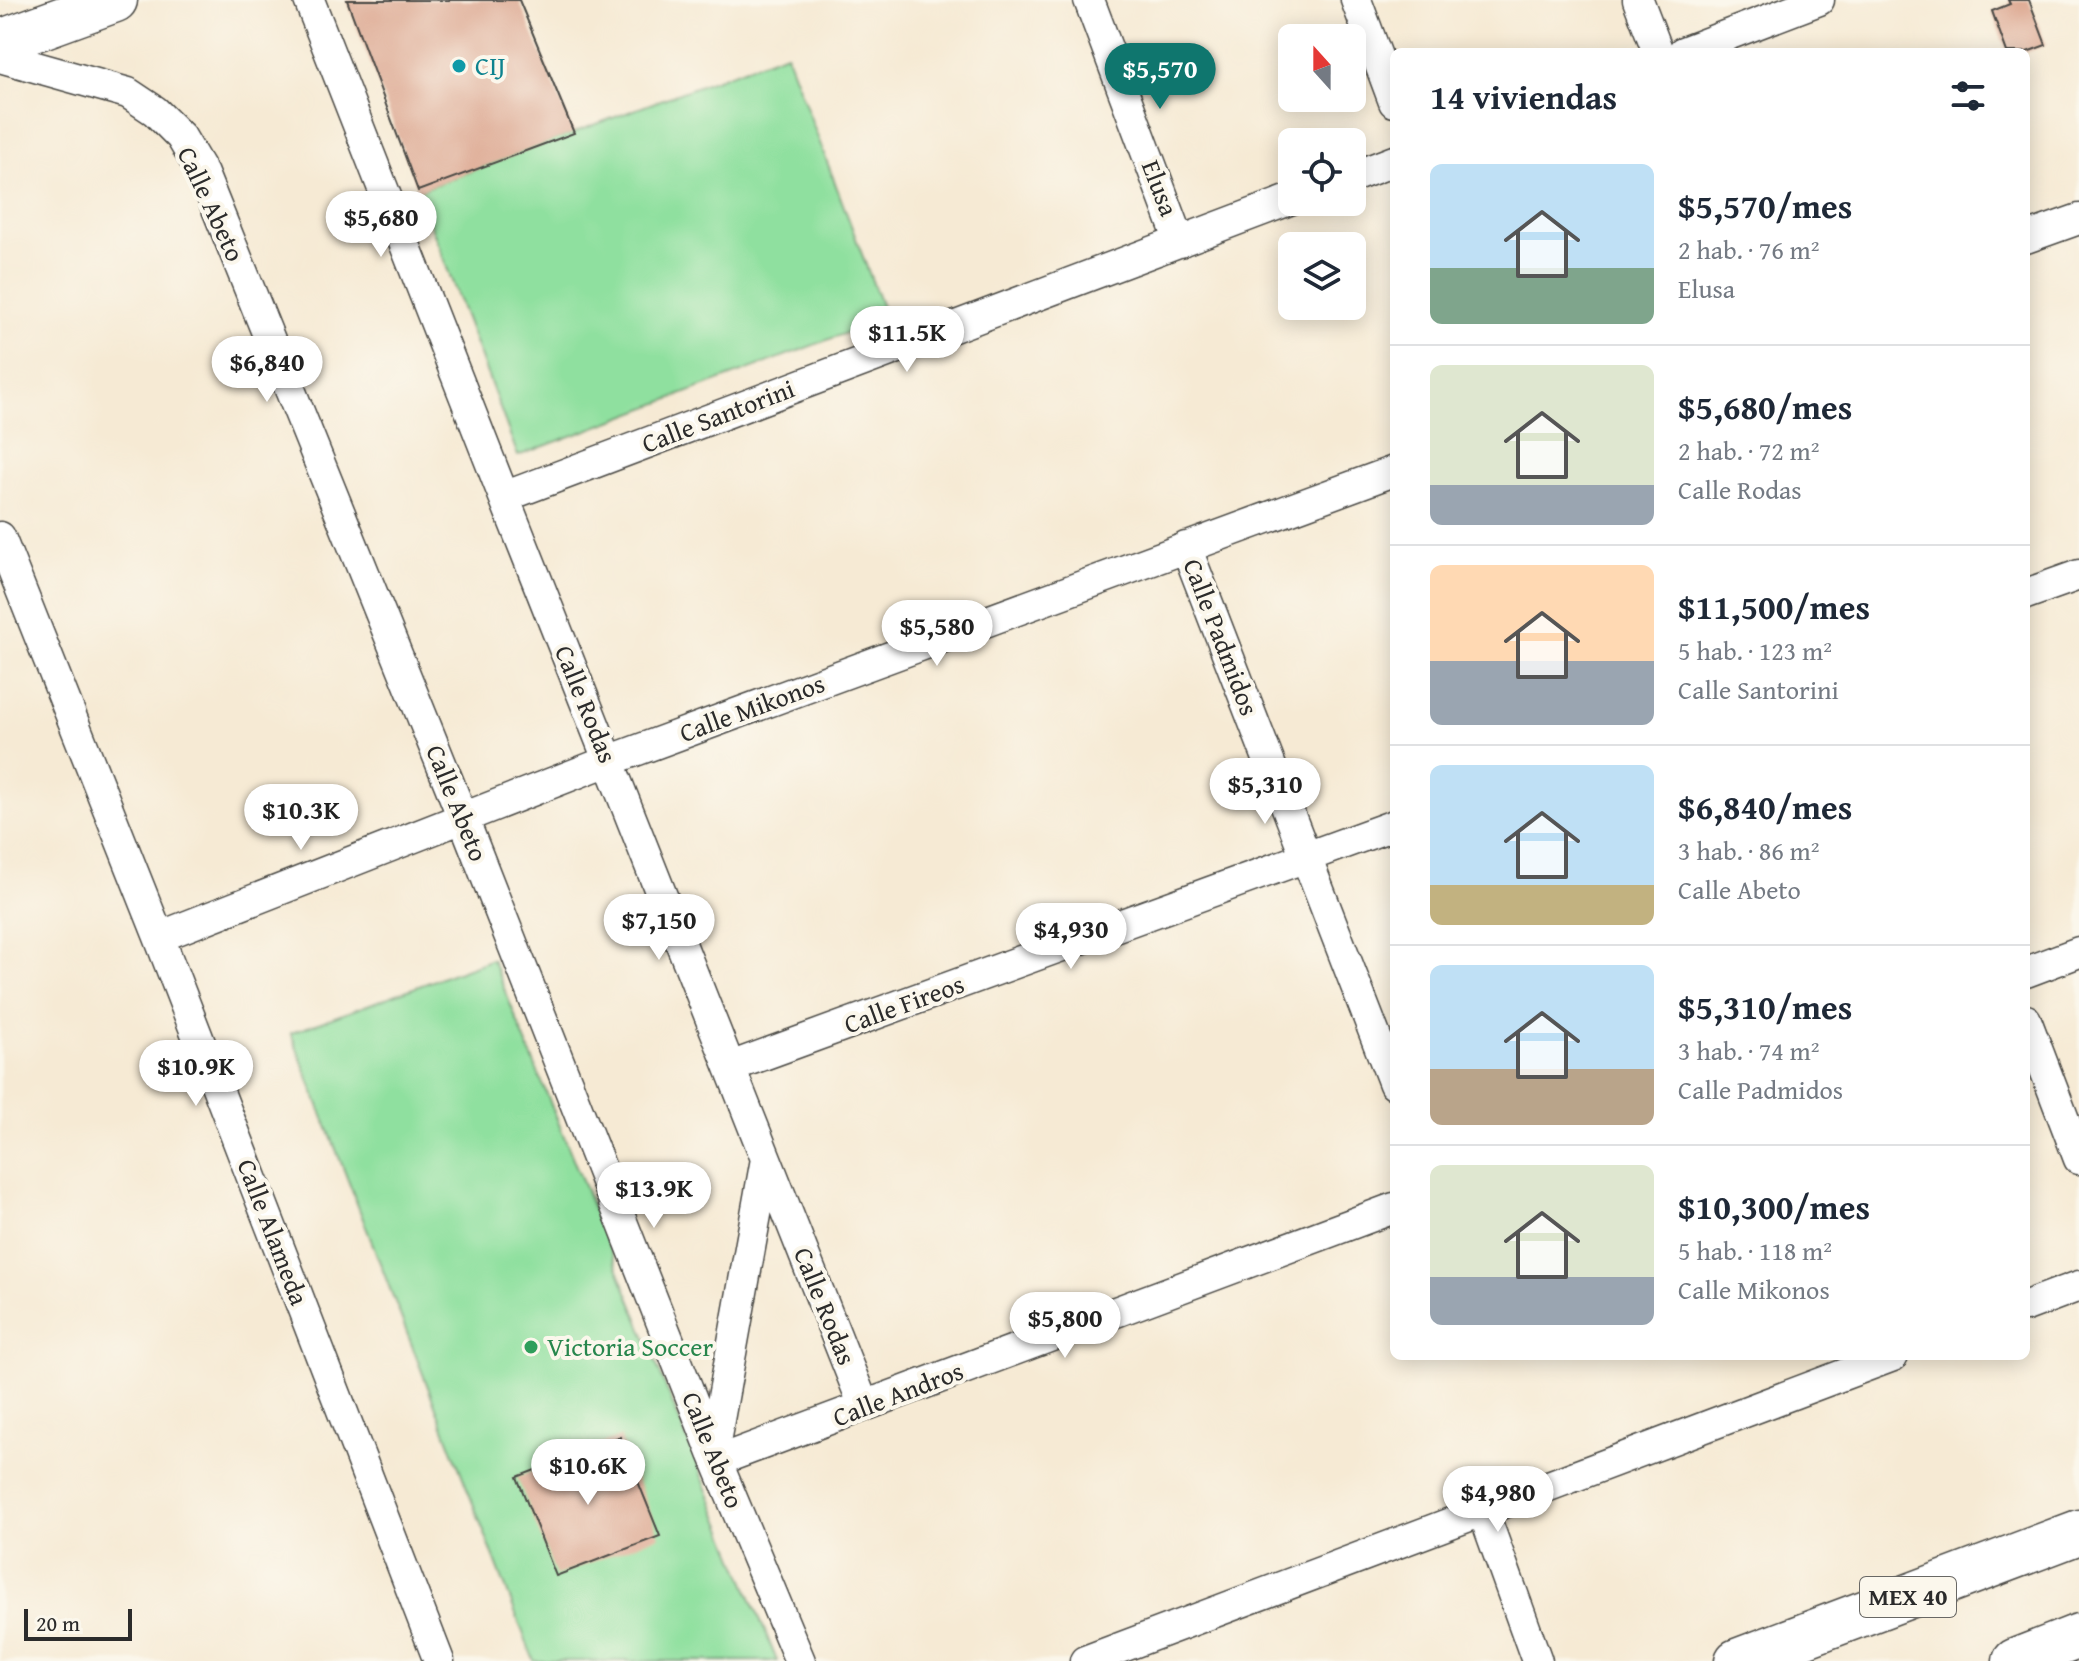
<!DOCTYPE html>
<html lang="es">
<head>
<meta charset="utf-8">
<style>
  body { margin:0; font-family:"Gentium Book Plus",serif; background:#f2f2f3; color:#1f2937; height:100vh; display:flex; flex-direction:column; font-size:30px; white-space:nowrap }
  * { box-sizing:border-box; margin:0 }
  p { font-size:26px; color:#747a83 }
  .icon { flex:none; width:44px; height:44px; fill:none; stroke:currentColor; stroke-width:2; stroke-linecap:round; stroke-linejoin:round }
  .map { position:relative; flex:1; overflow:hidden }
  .panel { position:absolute; left:1390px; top:48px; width:640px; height:1312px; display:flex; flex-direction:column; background:#fff; border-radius:12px; box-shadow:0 4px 20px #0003 }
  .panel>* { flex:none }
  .needle { width:52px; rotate:339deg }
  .controls { position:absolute; left:1278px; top:24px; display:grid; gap:16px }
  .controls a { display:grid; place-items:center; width:88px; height:88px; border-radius:12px; background:#fff; box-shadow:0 4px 20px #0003; font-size:40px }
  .scale { position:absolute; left:24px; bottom:20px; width:108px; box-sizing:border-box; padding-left:8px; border:4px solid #2b2b2b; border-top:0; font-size:22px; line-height:28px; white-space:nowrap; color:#2b2b2b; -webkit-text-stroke:6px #fbf7ec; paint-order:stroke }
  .price { position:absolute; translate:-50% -68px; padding:0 18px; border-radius:28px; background:#fff; color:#222; font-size:26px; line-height:52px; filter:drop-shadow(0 2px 4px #0008) }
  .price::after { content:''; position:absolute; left:50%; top:48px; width:24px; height:18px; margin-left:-12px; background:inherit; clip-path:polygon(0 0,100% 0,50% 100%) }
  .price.on { background:#0f766e; color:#fff }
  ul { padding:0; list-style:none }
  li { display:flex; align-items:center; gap:24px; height:200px; padding:0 40px }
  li+li { border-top:2px solid #e0e1e3 }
  li span { display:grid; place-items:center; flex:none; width:224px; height:160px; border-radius:12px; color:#555 }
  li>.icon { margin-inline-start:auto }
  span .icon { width:96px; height:96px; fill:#fffc; stroke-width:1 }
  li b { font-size:34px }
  h2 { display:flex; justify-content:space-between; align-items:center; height:96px; padding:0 40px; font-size:34px }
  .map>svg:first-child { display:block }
  .green { fill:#8fe09f; stroke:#5d8665; stroke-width:2 }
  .building { fill:#dba48d }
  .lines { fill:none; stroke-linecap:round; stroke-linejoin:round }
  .street-casing { stroke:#494844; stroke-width:33 }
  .primary-casing { stroke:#494844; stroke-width:47 }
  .highway-casing { stroke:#494844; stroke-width:47 }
  .street { stroke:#fff; stroke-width:30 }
  .primary { stroke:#fff; stroke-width:44 }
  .highway { stroke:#fff; stroke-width:44 }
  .culture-dot { fill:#0f9aa8; stroke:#fbf7ec; stroke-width:3 }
  .leisure-dot { fill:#2e9e5b; stroke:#fbf7ec; stroke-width:3 }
  .labels { text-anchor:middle; stroke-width:8; stroke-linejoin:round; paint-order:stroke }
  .shield { fill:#fbf7ec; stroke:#696865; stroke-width:2 }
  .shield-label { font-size:24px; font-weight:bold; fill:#2b2b2b }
  .culture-label { font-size:26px; fill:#0d838f; stroke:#fbf7ec; text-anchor:start }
  .street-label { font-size:26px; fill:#2b2b2b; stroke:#fbf7ec }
  .leisure-label { font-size:26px; fill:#27864d; stroke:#fbf7ec; text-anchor:start }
</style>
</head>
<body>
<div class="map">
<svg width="2079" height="1661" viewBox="0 0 2079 1661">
  <rect width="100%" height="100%" fill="#fbf7ec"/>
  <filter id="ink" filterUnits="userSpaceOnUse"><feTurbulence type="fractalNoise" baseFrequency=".0125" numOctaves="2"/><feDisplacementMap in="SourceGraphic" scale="16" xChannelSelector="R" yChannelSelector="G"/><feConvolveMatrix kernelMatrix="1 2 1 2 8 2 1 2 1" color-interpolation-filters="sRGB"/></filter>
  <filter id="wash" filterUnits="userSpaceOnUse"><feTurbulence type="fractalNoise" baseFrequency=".006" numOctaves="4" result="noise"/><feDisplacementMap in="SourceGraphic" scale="32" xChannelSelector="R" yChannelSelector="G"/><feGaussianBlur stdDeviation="1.8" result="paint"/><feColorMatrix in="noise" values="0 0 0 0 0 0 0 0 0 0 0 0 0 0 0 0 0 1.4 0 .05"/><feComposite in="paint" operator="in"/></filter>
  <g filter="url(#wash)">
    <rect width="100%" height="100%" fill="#f6ead4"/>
    <path class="green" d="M786 53 886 318 518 456 418 191Z
      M492 959 777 1661H534L291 1033Z"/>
    <g id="blocks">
      <path class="building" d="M347 0H519L574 133 418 191Z
        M2008 0H2029L2046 45 2027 52H2007L1992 11 2010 4Z
        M620 1437 660 1536 556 1576 517 1477Z"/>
    </g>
  </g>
  <g filter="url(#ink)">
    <use href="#blocks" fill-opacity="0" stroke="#494844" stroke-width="2"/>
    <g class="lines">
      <g class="street-casing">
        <path id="street" d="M309 0 504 497 864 1406
          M1089 0 1180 242
          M1356 0 1394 102
          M1638 0 1658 52
          M1683 52 1819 0
          M0 57 128 93 155 111 181 137 203 174 463 818 713 1453 800 1661
          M1352 177 1394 161
          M2026 238 2079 219
          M504 497 1292 199
          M0 537 159 937 439 1661
          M1186 547 1394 1084
          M2026 594 2079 575
          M159 937 608 761 1394 471
          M2026 972 2079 952
          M2026 1020 2079 1159
          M730 1067 1394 825
          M2026 1306 2079 1286
          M713 1453 766 1159
          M717 1461 1394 1208
          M1483 1511 1537 1661
          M1085 1661 1893 1356"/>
      </g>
      <g class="primary-casing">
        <path id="primary" d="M0 42 115 0"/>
      </g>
      <g class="highway-casing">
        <path id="highway" d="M1737 1661 2079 1532
          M2015 1661 2079 1636"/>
      </g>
      <use href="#street" class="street"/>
      <use href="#primary" class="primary"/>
      <use href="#highway" class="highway"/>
    </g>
  </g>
  <circle class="culture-dot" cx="459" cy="66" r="8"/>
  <circle class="leisure-dot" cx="531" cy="1347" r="8"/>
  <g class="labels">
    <rect class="shield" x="1860" y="1577" width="96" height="40" rx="6"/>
    <g class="shield-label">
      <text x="1908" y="1605">MEX 40</text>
    </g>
    <g class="culture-label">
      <text x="475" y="75">CIJ</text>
    </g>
    <g class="street-label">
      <text transform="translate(1160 188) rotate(69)" y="9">Elusa</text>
      <text transform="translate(211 204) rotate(65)" y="9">Calle Abeto</text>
      <text transform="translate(718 416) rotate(-21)" y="9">Calle Santorini</text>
      <text transform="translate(1221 637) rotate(69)" y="9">Calle Padmidos</text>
      <text transform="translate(586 704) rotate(68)" y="9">Calle Rodas</text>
      <text transform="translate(752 708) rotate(-20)" y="9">Calle Mikonos</text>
      <text transform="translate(457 803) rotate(68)" y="9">Calle Abeto</text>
      <text transform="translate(904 1004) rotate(-20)" y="9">Calle Fireos</text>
      <text transform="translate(273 1232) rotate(69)" y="9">Calle Alameda</text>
      <text transform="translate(825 1306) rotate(68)" y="9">Calle Rodas</text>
      <text transform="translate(898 1394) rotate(-21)" y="9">Calle Andros</text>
      <text transform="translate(713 1450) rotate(68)" y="9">Calle Abeto</text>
    </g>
    <g class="leisure-label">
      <text x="547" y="1356">Victoria Soccer</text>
    </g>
  </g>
</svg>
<div class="controls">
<a><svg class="needle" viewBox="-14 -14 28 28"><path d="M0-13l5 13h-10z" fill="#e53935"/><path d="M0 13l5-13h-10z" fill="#747a83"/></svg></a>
<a><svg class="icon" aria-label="locate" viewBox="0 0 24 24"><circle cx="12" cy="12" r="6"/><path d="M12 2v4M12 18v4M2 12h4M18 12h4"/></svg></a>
<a><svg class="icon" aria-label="layers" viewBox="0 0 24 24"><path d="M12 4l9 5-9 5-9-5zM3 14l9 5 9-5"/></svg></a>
</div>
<div class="scale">20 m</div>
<b class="price on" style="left:1160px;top:111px">$5,570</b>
<b class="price" style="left:381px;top:259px">$5,680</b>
<b class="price" style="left:907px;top:374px">$11.5K</b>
<b class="price" style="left:267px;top:404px">$6,840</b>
<b class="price" style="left:937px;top:668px">$5,580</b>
<b class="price" style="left:1265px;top:826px">$5,310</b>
<b class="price" style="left:301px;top:852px">$10.3K</b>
<b class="price" style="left:659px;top:962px">$7,150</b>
<b class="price" style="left:1071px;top:971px">$4,930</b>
<b class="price" style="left:196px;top:1108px">$10.9K</b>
<b class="price" style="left:654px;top:1230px">$13.9K</b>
<b class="price" style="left:1065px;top:1360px">$5,800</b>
<b class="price" style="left:588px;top:1507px">$10.6K</b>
<b class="price" style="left:1498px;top:1534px">$4,980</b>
<section class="panel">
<h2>14 viviendas<svg class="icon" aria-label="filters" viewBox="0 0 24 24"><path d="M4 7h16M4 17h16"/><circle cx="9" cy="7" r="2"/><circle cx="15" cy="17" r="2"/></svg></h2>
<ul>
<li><span style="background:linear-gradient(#bfe0f5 65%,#7fa58c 0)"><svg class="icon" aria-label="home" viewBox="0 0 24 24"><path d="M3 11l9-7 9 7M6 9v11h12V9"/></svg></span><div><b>$5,570/mes</b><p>2 hab. · 76 m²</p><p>Elusa</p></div></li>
<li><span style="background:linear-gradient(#dfe7d0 75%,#9aa5b1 0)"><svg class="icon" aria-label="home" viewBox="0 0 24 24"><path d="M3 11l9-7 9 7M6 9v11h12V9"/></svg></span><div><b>$5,680/mes</b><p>2 hab. · 72 m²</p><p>Calle Rodas</p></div></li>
<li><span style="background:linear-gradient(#ffd9b3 60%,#9aa5b1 0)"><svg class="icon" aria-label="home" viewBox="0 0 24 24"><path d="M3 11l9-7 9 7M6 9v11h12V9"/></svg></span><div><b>$11,500/mes</b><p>5 hab. · 123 m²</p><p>Calle Santorini</p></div></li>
<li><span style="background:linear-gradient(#bfe0f5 75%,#c2b280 0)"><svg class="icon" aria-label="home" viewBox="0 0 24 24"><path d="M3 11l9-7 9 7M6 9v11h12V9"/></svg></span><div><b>$6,840/mes</b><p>3 hab. · 86 m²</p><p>Calle Abeto</p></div></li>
<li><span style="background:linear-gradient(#bfe0f5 65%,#b9a48a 0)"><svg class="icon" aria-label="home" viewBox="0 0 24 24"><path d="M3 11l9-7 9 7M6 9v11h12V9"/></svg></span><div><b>$5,310/mes</b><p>3 hab. · 74 m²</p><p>Calle Padmidos</p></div></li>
<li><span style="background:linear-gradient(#dfe7d0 70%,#9aa5b1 0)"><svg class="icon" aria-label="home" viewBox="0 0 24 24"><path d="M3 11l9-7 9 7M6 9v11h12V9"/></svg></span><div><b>$10,300/mes</b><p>5 hab. · 118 m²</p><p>Calle Mikonos</p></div></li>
</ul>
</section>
</div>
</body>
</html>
